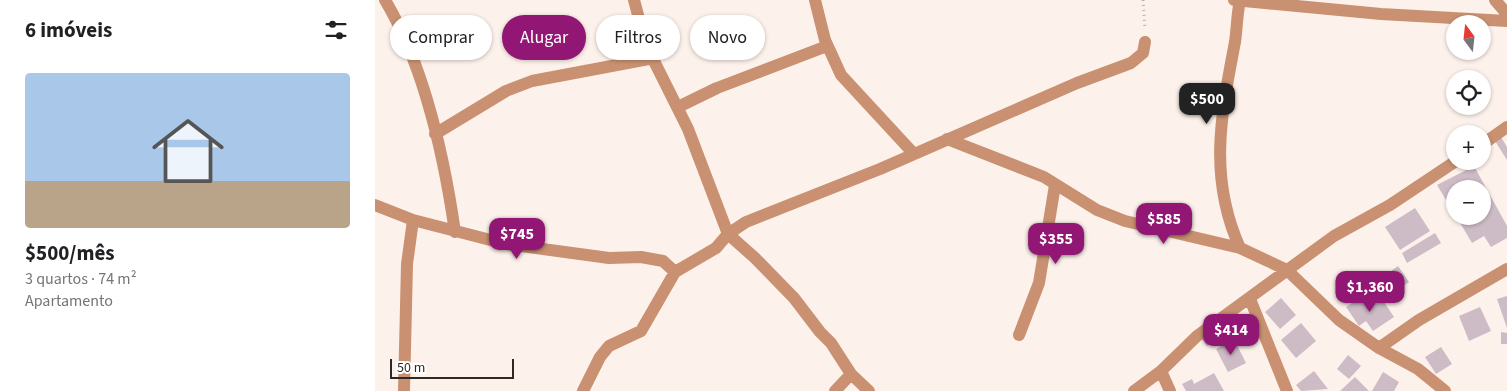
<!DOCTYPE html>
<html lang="pt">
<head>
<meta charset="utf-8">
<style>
  body { margin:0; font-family:"Source Sans 3",sans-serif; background:#f2f2f2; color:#202124; height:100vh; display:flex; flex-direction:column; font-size:19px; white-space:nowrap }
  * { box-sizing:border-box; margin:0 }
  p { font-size:16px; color:#757577 }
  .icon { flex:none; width:28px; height:28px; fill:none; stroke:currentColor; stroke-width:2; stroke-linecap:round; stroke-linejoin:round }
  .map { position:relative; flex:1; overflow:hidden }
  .panel { display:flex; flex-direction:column; background:#fff; width:375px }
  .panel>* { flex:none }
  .guide { position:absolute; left:15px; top:15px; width:475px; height:45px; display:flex; gap:10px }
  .needle { width:32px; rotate:345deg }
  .controls { position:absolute; left:1071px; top:15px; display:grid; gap:10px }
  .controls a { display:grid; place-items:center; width:45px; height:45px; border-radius:50%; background:#fff; box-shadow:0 1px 4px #0004; font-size:25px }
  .scale { position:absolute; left:15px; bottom:12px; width:124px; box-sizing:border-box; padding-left:5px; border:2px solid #2f2824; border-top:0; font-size:14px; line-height:18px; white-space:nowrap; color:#2f2824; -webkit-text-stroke:4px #fff; paint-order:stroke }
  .price { position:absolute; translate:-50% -42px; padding:0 11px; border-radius:10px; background:#921774; color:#fff; font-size:16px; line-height:32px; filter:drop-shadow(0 1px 2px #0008) }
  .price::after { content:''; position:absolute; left:50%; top:30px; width:15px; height:11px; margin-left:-8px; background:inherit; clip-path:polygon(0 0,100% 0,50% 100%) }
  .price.active { background:#222; color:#fff }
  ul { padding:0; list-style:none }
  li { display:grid; align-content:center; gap:10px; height:265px; padding:0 25px }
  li+li { border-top:1px solid #e0e0e0 }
  li span { display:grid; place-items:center; height:155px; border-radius:5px; color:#555 }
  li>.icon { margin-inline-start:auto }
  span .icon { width:90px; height:90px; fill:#fffc; stroke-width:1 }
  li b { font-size:21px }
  h2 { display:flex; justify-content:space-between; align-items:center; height:60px; padding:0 25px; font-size:21px }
  .chip { padding:0 18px; border-radius:22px; background:#fff; box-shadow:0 1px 4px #0004; font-size:18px; line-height:45px }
  .chip.active { background:#921774; color:#fff }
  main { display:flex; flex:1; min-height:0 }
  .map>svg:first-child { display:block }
  .building { fill:#cdbbc6 }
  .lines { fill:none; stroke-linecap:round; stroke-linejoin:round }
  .path { stroke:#b9b0aa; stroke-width:3; stroke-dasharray:1 4; stroke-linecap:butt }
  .minor { stroke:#c99171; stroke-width:12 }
</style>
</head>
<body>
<main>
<section class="panel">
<h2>6 imóveis<svg class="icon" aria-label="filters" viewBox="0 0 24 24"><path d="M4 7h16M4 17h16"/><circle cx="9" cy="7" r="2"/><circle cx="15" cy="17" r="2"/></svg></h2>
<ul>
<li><span style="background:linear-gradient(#a9c7e8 70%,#b9a48a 0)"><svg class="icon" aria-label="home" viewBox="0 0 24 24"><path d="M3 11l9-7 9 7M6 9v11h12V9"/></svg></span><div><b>$500/mês</b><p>3 quartos · 74 m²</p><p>Apartamento</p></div></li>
</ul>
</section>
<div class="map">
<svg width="1132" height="391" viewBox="0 0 1132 391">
  <rect width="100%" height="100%" fill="#fdf2eb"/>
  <path class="building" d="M1126 137 1132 147V160L1120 141Z
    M1099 166 1132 226V238L1116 247 1109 236 1097 243 1081 216H1108V189H1080V215L1062 185Z
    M1040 208 1055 231 1025 250 1010 227Z
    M1060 233 1066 243 1032 263 1027 253Z
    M1023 266 1034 282 1016 295 1005 279Z
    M1132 296V328L1122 299Z
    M986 297 994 308 1007 299 1019 317 998 331 991 321 984 326 971 307Z
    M906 298 921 315 905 329 890 312Z
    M1105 307 1116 331 1094 341 1084 316Z
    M926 323 941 341 921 358 906 340Z
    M836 331 842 340 832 346 826 338Z
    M1126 332 1132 333V344H1126Z
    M859 339 871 363 853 372 841 349Z
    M1066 347 1077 364 1061 374 1050 357Z
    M973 355 986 366 974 379 962 369Z
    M939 371 953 389 926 391 921 385Z
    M1008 372 1024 382 1019 391H997Z
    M839 373 849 391H811L807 384 817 379 819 384Z
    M980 377 994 391H965Z"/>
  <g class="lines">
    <path class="path" d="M768 0 770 29"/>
    <path class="minor" d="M10 0C50 67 69 156 80 232
      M259 0 271 45 313 129 353 234 380 258 419 298 445 332 456 343 476 374 494 391
      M440 0 450 40 466 75 539 154
      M859 0 1006 14 1132 21
      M865 0C862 14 862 28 860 42 846 115 833 177 865 248
      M1120 0 1132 14
      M303 107 342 88 452 46
      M60 134 131 91 157 81 279 58
      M572 139 669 177 722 210 750 221 865 248 912 270 964 320 1004 348 1043 369 1070 391
      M1108 144 1132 127
      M0 205 38 220 131 244 234 258 266 257 288 261 300 272
      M875 299 912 391
      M644 335 664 283 680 185
      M1004 348 1044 320 1132 269
      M786 371 795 391
      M29 391 32 264 38 220
      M208 391 225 357 234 346 266 331 300 272 341 248 353 234 371 222 505 169 702 83 756 63 768 53 770 42
      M460 391 476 374
      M759 391 786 371 822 336 959 236 1015 205 1081 161"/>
  </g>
</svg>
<div class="controls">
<a><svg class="needle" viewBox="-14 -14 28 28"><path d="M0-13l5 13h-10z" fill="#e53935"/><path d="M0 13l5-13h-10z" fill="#757577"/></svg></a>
<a><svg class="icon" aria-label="locate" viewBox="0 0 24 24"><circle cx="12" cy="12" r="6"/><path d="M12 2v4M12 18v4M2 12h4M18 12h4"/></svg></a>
<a>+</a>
<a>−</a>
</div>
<div class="scale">50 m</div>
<b class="price active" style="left:832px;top:125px">$500</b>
<b class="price" style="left:789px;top:245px">$585</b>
<b class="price" style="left:142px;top:260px">$745</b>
<b class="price" style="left:681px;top:265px">$355</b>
<b class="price" style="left:995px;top:313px">$1,360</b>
<b class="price" style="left:856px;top:356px">$414</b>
<div class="guide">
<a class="chip">Comprar</a>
<a class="chip active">Alugar</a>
<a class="chip">Filtros</a>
<a class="chip">Novo</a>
</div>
</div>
</main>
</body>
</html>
